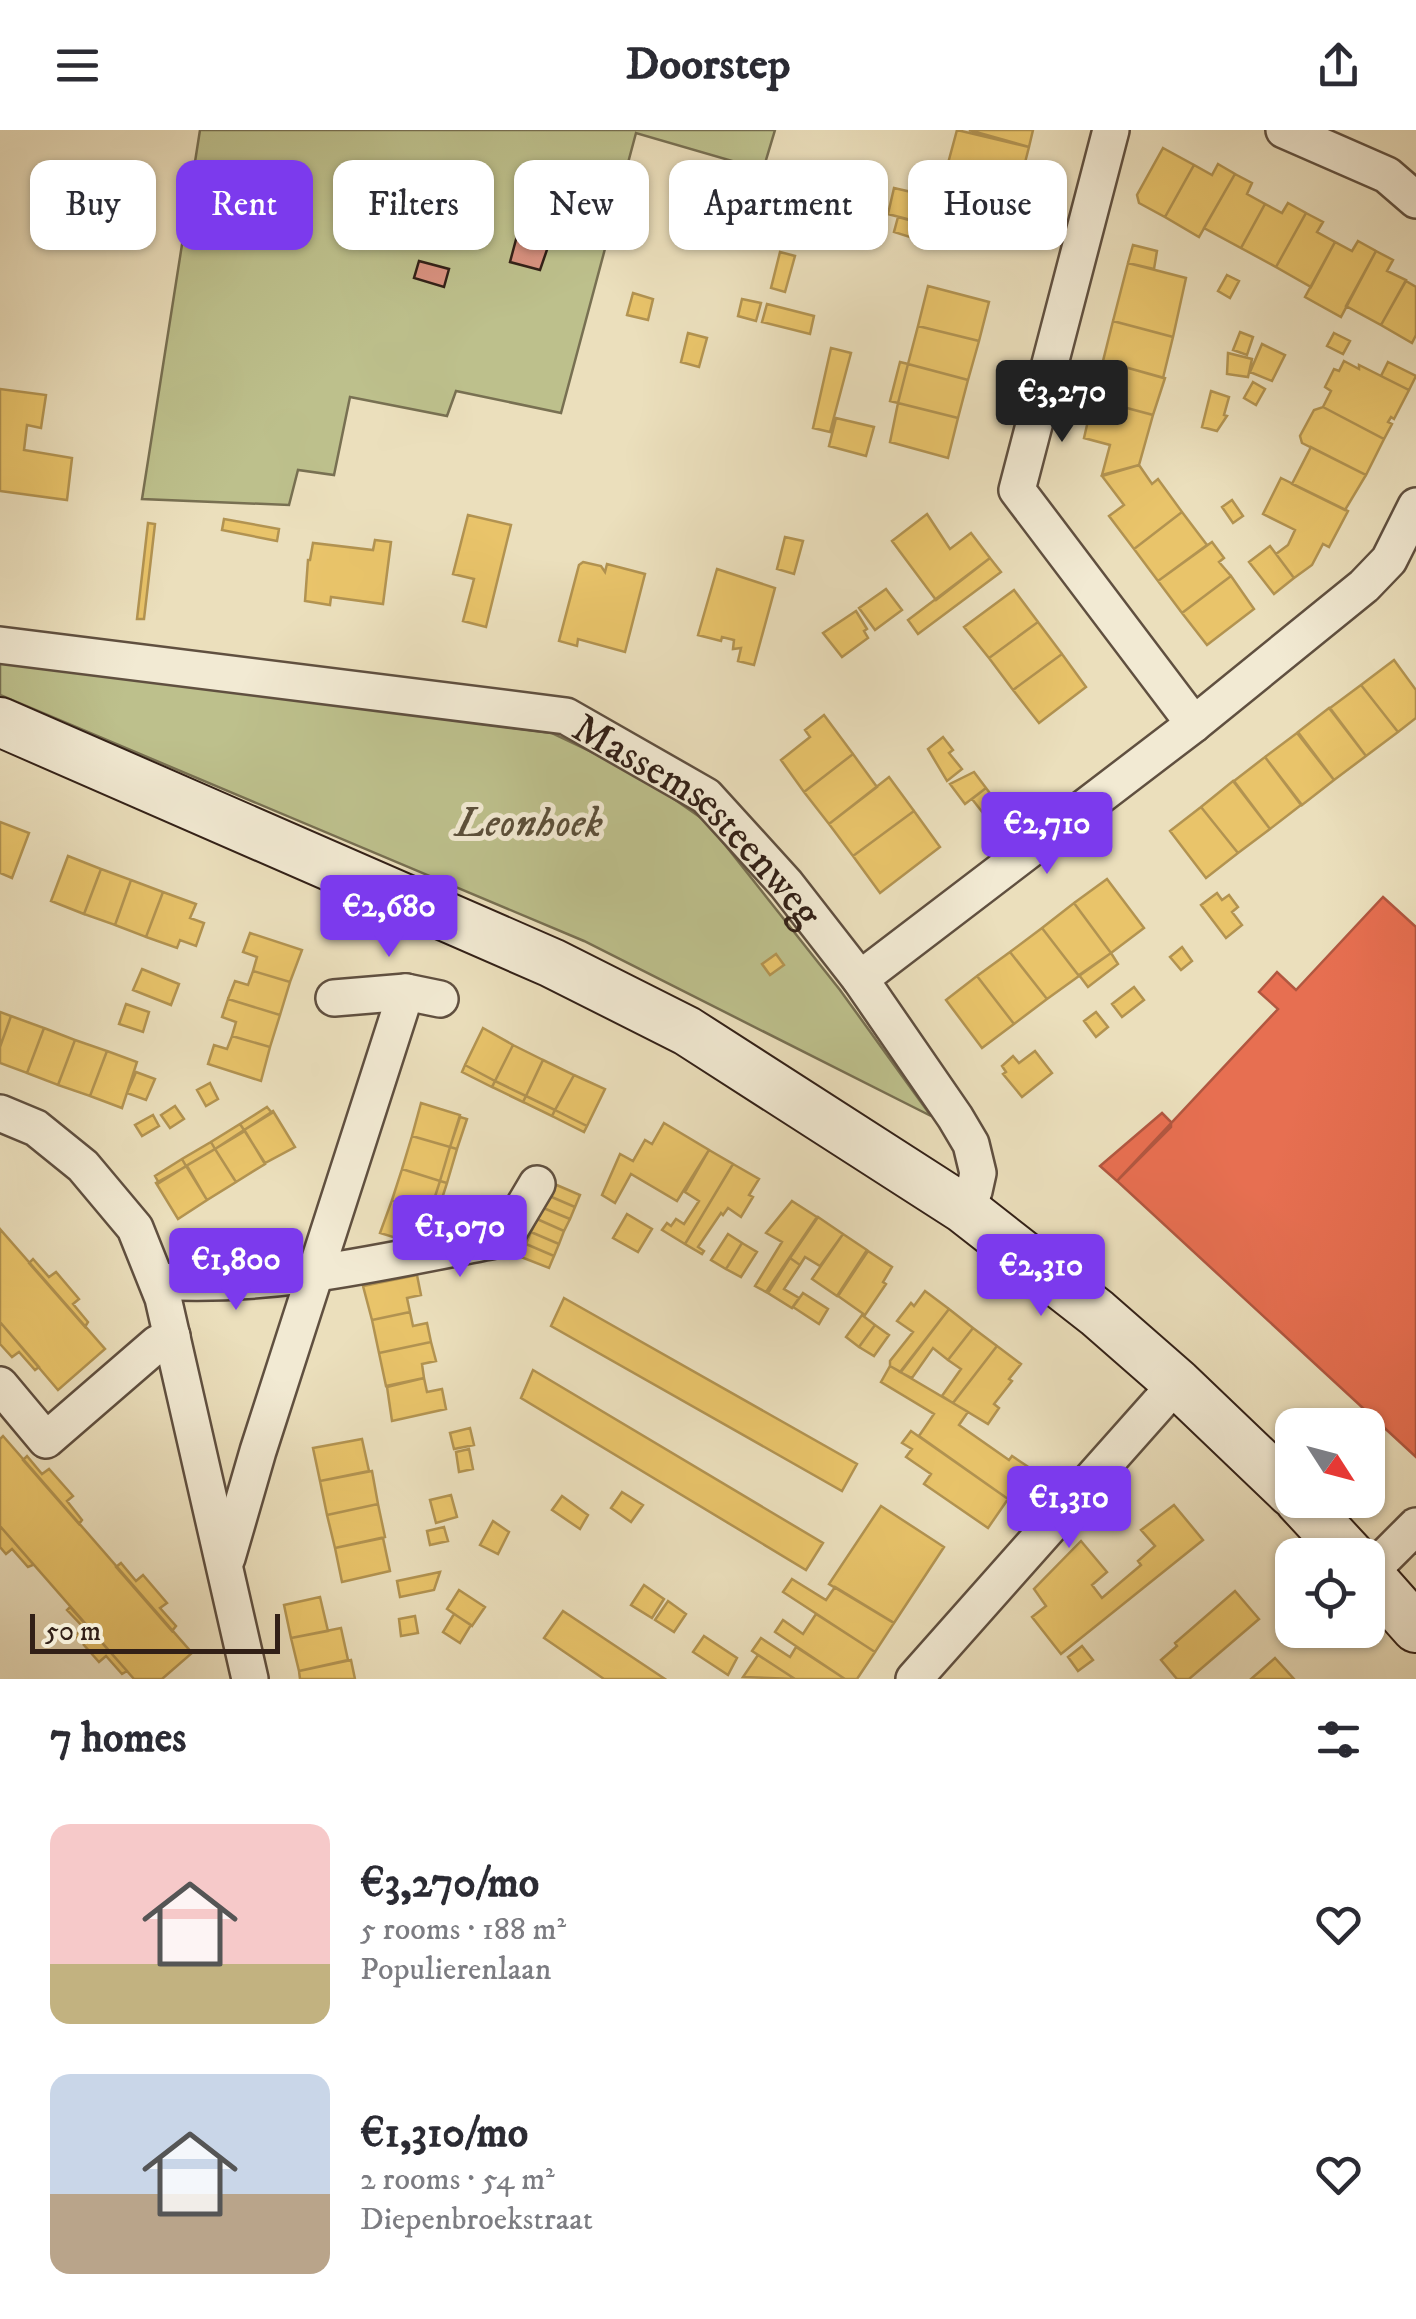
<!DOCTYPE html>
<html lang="en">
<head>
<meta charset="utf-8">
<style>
  body { margin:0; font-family:"IM FELL DW Pica",serif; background:#f2f2f3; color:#2b2b33; height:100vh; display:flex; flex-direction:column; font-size:38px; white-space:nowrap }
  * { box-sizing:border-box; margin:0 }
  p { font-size:32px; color:#7c7c81 }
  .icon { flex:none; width:55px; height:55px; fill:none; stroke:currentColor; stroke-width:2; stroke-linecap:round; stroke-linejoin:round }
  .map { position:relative; height:1549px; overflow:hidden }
  .details { display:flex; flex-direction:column; background:#fff; flex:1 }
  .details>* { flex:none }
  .banner { position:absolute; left:30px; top:30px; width:1358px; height:90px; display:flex; gap:20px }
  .needle { width:65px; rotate:126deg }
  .controls { position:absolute; left:1275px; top:1278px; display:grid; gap:20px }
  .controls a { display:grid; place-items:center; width:110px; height:110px; border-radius:20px; background:#fff; box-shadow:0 2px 8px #0004; font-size:50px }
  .scale { position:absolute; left:30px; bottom:25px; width:250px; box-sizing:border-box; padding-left:10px; border:5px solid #322017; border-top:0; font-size:28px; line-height:35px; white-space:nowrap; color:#322017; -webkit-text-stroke:8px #f2ead3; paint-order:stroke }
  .price { position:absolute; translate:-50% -85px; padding:0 22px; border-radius:10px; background:#7c3aed; color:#fff; font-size:32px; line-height:65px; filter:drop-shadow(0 2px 5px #0008) }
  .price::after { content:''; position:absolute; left:50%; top:60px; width:30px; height:22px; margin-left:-15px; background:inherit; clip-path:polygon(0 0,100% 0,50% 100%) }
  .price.current { background:#222; color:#fff }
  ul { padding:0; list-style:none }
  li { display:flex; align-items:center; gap:30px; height:250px; padding:0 50px }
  li span { display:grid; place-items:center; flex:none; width:280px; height:200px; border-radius:20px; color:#555 }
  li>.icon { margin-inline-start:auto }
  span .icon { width:120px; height:120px; fill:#fffc; stroke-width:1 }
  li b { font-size:42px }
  h2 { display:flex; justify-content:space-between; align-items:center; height:120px; padding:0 50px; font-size:42px }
  .chip { padding:0 35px; border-radius:20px; background:#fff; box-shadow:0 2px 8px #0004; font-size:35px; line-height:90px }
  .chip.current { background:#7c3aed; color:#fff }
  header { display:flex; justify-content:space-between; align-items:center; height:130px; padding:0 50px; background:#fff; font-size:45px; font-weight:700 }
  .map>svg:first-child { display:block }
  .green { fill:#bdc08c; stroke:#787052; stroke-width:2.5 }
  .homes { fill:#e9c46a; stroke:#b29351; stroke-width:2.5 }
  .shops { fill:#e76f51; stroke:#b15740; stroke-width:2.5 }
  .building { fill:#d8917f; stroke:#322017; stroke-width:2.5 }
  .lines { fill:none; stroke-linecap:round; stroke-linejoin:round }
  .street-casing { stroke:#605040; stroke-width:40 }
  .secondary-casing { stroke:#322017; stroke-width:52 }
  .street { stroke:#f2ead3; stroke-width:35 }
  .secondary { stroke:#f2ead3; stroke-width:48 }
  .labels { text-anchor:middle; stroke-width:10; stroke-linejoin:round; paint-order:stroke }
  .park-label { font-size:42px; font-style:italic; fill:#5c503a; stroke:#f2ead3 }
  .street-label { font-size:42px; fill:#322017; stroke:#f2ead3 }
</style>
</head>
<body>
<header><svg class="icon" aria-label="menu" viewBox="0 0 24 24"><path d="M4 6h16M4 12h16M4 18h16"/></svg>Doorstep<svg class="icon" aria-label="share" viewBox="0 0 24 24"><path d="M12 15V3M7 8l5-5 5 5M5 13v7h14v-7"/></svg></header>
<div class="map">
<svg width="1416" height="1549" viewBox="0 0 1416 1549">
  <rect width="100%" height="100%" fill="#ebdfbc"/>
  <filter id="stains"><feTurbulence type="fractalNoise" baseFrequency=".002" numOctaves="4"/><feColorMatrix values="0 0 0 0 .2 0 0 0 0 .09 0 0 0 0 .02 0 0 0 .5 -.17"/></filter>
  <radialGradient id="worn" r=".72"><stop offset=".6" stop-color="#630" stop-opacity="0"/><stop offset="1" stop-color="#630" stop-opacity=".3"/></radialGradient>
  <path class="green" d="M200 0H775L763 40 636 3 561 283 456 261 447 286 350 267 334 345 298 340 289 375 142 369Z
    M0 531 552 603 638 644 707 692 840 860 931 986 584 811 0 565Z"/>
  <path class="homes" d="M957 0 1029 17 1019 56 947 37Z
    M969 0H1033L1029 17Z
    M1163 18 1194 35 1165 87 1139 73 1137 65Z
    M1218 34 1235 44 1199 107 1165 87 1194 35 1212 45Z
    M776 36 792 40 788 58 772 54Z
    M958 40 1019 56 1009 94 948 79Z
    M1235 44 1252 53 1247 64 1265 74 1241 118 1204 98Z
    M894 58 933 67 926 94 888 84Z
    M748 69 759 71 751 110 738 107Z
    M1288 73 1306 83 1276 137 1241 118 1265 74 1282 83Z
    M1306 83 1323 92 1317 102 1335 112 1311 157 1276 137Z
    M898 87 920 93 916 109 894 102Z
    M1358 111 1376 121 1341 187 1305 167 1335 112 1352 121Z
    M1133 115 1157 121 1154 139 1128 133Z
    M1376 121 1393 130 1387 141 1406 150 1381 195 1346 176Z
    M780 122 795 126 785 162 771 158Z
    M1128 133 1186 148 1173 207 1113 191Z
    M1227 145 1239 151 1230 168 1218 161Z
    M1406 151 1416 157V205L1412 213 1381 195Z
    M928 156 989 172 979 211 918 196Z
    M633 163 653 169 648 190 627 185Z
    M742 169 761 173 756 191 738 186Z
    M767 174 814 186 810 204 762 192Z
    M1113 191 1173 207 1163 248 1103 231Z
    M918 196 979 211 968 250 908 234Z
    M1240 202 1253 207 1247 225 1233 220Z
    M688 203 707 208 699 237 681 232Z
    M1334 203 1350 211 1343 224 1327 216Z
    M1262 214 1285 225 1272 251 1250 242Z
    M831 218 851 223 830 302 813 298Z
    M1228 223 1252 229 1248 247 1227 244Z
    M1103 231 1165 248 1153 285 1093 269Z
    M1344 231 1359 239V235L1409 260 1394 289 1391 287 1388 292 1392 294 1384 309 1323 277 1331 261 1325 257 1334 239 1339 241Z
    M900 232 908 234 898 273 890 271Z
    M1388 232 1416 246 1409 260 1381 246Z
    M908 234 968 250 958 288 898 273Z
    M1253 252 1265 259 1256 275 1244 268Z
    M0 259 46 265 41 298 27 295 24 320 72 328 67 370 0 361Z
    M1211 261 1229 267 1224 285 1227 286 1217 301 1202 297Z
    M1093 269 1153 285 1139 335 1102 345 1110 315 1084 308Z
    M898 273 958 288 948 328 890 312Z
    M1323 277 1384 309 1366 345 1302 313 1300 306 1314 280Z
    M836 288 874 297 866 326 829 316Z
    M1311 317 1366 345 1345 380 1292 354Z
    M1139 335 1152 354 1158 349 1182 382 1134 419 1109 386 1124 375 1102 346Z
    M1281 348 1348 381 1329 417 1323 414 1312 435 1294 448 1276 424 1288 415 1295 400 1263 384Z
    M1232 370 1243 386 1233 393 1222 377Z
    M1182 382 1207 415 1158 451 1134 419Z
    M927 384 950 419 971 403 990 428 936 470 892 411Z
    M468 385 511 395 486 497 463 491 474 449 453 444Z
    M224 389 279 399 277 411 222 400Z
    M148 393 155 394 144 489H137Z
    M785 407 803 411 794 444 777 439Z
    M375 410 391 412 383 474 331 467 330 475 305 471 308 430H310L313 413 373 420Z
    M1212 412 1224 428 1219 432 1231 446 1182 483 1158 451Z
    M1270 416 1294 448 1274 464 1249 432Z
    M990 428 1001 442 918 504 908 490Z
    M583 432 601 436 605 442 607 434 645 444 625 522 578 509 577 516 559 511 579 435Z
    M717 439 775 458 754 535 738 531 741 518 733 519 734 510 722 507 721 511 698 505Z
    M1231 446 1254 479 1207 515 1182 483Z
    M886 459 902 480 875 500 859 478Z
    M1014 460 1038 492 989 528 964 497Z
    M856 481 867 499 864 501 868 508 842 527 823 503Z
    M1038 492 1062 524 1013 560 989 528Z
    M1062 524 1086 557 1039 593 1013 560Z
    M1394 530 1416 560V588L1398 602 1361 555Z
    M1361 555 1398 602 1366 626 1330 578Z
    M1329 578 1366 626 1334 650 1298 602Z
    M824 585 853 624 804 662 781 630 810 607 805 600Z
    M1297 603 1334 650 1302 675 1265 627Z
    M943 607 953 620 949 623 962 639 947 651 928 619Z
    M853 624 877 657 829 694 804 662Z
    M1265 627 1301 675 1270 699 1234 651Z
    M974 642 986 658 965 674 950 654Z
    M889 647 914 681 853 726 829 694Z
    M1233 651 1270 699 1238 723 1201 677Z
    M986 658 1010 690 997 701 972 669Z
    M1201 677 1238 723 1206 748 1170 701Z
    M914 681 940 717 880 763 853 726Z
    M0 692 29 703 12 748 0 743Z
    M68 726 101 739 84 784 51 771Z
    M101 739 131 750 115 795 84 784Z
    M1107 749 1144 798 1111 823 1074 773Z
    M131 750 163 762 146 807 115 795Z
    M163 762 196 774 190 788 204 793 196 816 180 810 177 818 146 807Z
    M1217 763 1222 770 1229 765 1238 777 1232 782 1242 795 1226 808 1201 775Z
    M1074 773 1111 823 1079 846 1042 798Z
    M1042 798 1079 846 1047 869 1010 822Z
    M250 803 302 820 290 852 253 841 257 827 243 822Z
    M1182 817 1192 831 1181 840 1170 827Z
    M1010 822 1047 869 1014 894 977 846Z
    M1111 823 1118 834 1088 857 1079 845Z
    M776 824 784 835 770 845 762 834Z
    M142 839 179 854 171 875 133 860Z
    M253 841 290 852 280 885 228 869 235 851 248 855Z
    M977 846 1014 894 982 918 946 870Z
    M1134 857 1144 870 1122 887 1112 874Z
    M228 869 280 885 270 917 232 906 236 892 222 887Z
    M126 874 149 882 143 902 119 894Z
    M0 882 11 886 0 917Z
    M1096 882 1108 897 1096 907 1084 891Z
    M11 886 44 898 27 943 0 933V917Z
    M44 898 75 910 58 955 27 943Z
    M483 898 513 915 495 951 465 935Z
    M232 906 270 917 261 951 208 934 214 915 227 919Z
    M75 910 107 921 90 966 58 955Z
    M513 915 543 930 526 966 495 951Z
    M107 921 137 932 122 978 90 966Z
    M1035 921 1052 943 1022 967 1003 944 1006 942 1002 936 1013 926 1019 933Z
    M543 930 574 945 555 980 526 966Z
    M465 935 495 951 492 957 462 942Z
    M136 942 155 949 146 970 127 963Z
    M574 945 605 959 587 996 555 980Z
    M495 951 526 966 523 972 492 957Z
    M210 953 218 969 206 976 197 960Z
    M526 966 555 980 552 986 523 972Z
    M421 973 460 985 450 1017 412 1006Z
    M175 976 184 989 170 998 161 985Z
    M267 977 272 983 244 1000 240 994Z
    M555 980 587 996 584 1002 552 986Z
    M273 981 295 1017 265 1033 244 1000Z
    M153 985 159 996 142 1006 135 995Z
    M460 987 467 989 457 1019 450 1017Z
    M664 993 709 1020 677 1071 631 1044 615 1073 602 1065 620 1024 633 1031 645 1010 652 1014Z
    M240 994 244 1000 215 1019 211 1012Z
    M245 1001 265 1034 236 1052 215 1019Z
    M412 1006 450 1017 440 1051 402 1039Z
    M211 1012 215 1019 186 1036 182 1029Z
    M450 1017 457 1019 447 1053 440 1051Z
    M215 1019 236 1052 207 1070 186 1036Z
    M709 1020 733 1034 685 1114 662 1100 667 1093 671 1096 676 1089 684 1094 699 1071 685 1062Z
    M182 1029 186 1036 159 1053 155 1046Z
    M733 1034 759 1049 749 1065 753 1067 741 1087 728 1078 723 1085 721 1083 698 1117 704 1121 702 1124 685 1114Z
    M187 1036 207 1070 178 1089 156 1053Z
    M402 1039 440 1051 430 1082 392 1070Z
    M440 1051 447 1053 437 1084 430 1082Z
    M552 1053 580 1065 575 1077 547 1065Z
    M547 1065 575 1077 570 1089 541 1077Z
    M392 1070 430 1082 419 1115 380 1103Z
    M792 1071 817 1087 766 1162 755 1156 782 1112 766 1103Z
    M541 1077 570 1089 564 1101 537 1089Z
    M430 1082 437 1084 427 1115 420 1113Z
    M627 1084 652 1099 638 1122 613 1108Z
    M818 1087 843 1104 820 1136 805 1127 800 1135 790 1128Z
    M537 1089 564 1101 559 1114 531 1102Z
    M0 1099 105 1219 58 1260 0 1192Z
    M531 1102 559 1114 554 1126 526 1114Z
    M728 1104 742 1113 726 1139 711 1130Z
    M843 1104 867 1120 837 1166 812 1149Z
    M742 1113 757 1122 741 1147 726 1139Z
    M526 1114 554 1126 549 1138 521 1127Z
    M868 1121 892 1137 883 1152 886 1154 865 1185 838 1166Z
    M790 1128 800 1135 784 1159 799 1168 792 1178 768 1163Z
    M33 1129 49 1147 56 1142 79 1169 73 1174 88 1192 85 1197 29 1133Z
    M417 1145 421 1165 407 1168 410 1182 372 1190 363 1156Z
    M925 1161 949 1179 901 1242 890 1236V1231L913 1202 897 1191 911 1173 914 1176Z
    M803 1163 828 1179 819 1194 793 1177Z
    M564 1168 857 1334 842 1361 551 1196Z
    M949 1179 973 1198 948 1230 933 1218 912 1248 900 1242Z
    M410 1182 413 1196 427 1193 431 1212 379 1223 372 1190Z
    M862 1185 875 1195 859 1217 846 1207Z
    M0 1192 39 1237 35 1240 19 1222 12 1227 0 1214Z
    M875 1195 889 1205 874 1226 859 1217Z
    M973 1198 997 1216 953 1273 942 1266 961 1239 948 1230Z
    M431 1212 436 1231 422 1234 424 1248 386 1256 379 1223Z
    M997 1216 1021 1234 1009 1249 1012 1251 994 1274 999 1278 988 1294 953 1273Z
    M890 1236 968 1282 959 1295 1009 1330 1012 1326 1027 1336 1024 1340 1027 1342 1008 1369 919 1306 934 1284 881 1252Z
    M533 1240 823 1413 806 1440 521 1268Z
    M424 1248 427 1262 442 1259 446 1279 392 1291 387 1257Z
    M470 1298 474 1315 454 1319 450 1303Z
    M911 1301 1008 1369 988 1398 924 1354 931 1344 906 1327 912 1319 902 1313Z
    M3 1306 192 1523 162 1549H134L0 1396V1309Z
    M362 1309 369 1341 320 1351 313 1318Z
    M469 1319 473 1339 459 1342 456 1322Z
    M27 1326 42 1344 49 1339 73 1366 67 1371 82 1390 79 1394 23 1330Z
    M372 1341 378 1374 327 1385 320 1351Z
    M622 1362 643 1375 631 1392 611 1378Z
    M451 1365 457 1387 436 1393 430 1370Z
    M562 1366 588 1385 580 1399 552 1380Z
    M378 1374 385 1407 335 1418 327 1385Z
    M1174 1375 1203 1410 1061 1524 1032 1487 1046 1476 1034 1459 1081 1411 1107 1442 1092 1455 1102 1468 1141 1435 1138 1431 1155 1416 1141 1400Z
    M881 1376 944 1417 894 1493 829 1454Z
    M493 1391 509 1402 498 1424 480 1415Z
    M0 1396 33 1434V1435L28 1437 12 1419 6 1424 0 1417Z
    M444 1397 448 1411 430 1415 427 1401Z
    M383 1408 390 1441 342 1452 335 1418Z
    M121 1433 136 1451 143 1445 167 1473 160 1478 176 1496 172 1501 116 1437Z
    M121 1433 136 1451 143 1445 167 1473 160 1478 176 1496 172 1501 116 1437Z
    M440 1442 434 1460 400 1467 397 1451Z
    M792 1449 826 1470 835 1457 894 1493 875 1522 783 1462Z
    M644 1455 664 1469 652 1488 631 1475Z
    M459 1460 485 1477 472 1496 447 1479Z
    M1235 1461 1259 1489 1189 1549H1177L1161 1530 1177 1516 1175 1513Z
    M320 1467 328 1501 291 1508 284 1475Z
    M668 1471 686 1484 674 1502 655 1490Z
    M70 1477 127 1541 122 1544 106 1526 99 1532 75 1505 84 1498 67 1480Z
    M563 1481 665 1549H604L544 1508Z
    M454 1484 471 1495 460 1513 443 1502Z
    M816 1484 875 1522 857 1549H845L775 1502 783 1490 803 1504Z
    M415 1486 418 1503 401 1506 399 1489Z
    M341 1498 348 1530 299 1541 291 1508Z
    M704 1506 737 1528 728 1545 693 1522Z
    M761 1508 790 1527 796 1517 845 1549H795L752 1521Z
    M1082 1516 1093 1530 1078 1541 1068 1527Z
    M758 1525 795 1549 743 1547Z
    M1275 1528 1294 1549H1251Z
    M351 1530 355 1549H300L299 1541Z"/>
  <path class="shops" d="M1383 767 1416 797V1327L1117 1051 1278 879 1259 862 1277 842 1296 860Z
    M1162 983 1171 992V997L1117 1051 1100 1036Z"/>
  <path class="building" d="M518 102 550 111 540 140 510 132Z
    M419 131 449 139 444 157 414 148Z"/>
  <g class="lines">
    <g class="street-casing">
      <g id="street">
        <path d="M1111 0 1017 360 1194 594"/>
        <path d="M1284 0 1387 45 1416 70"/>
        <path id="s1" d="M0 515 566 586 706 666 786 754 860 849 955 987 971 1014 978 1043 974 1061 964 1079"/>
        <path d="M860 849 1194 594 1364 456 1389 430 1416 376"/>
        <path d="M334 868 406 862 440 869"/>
        <path d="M0 983 36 998 83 1036 135 1098 163 1168 250 1549"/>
        <path d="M157 1151C274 1159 391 1130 505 1108L537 1054"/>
        <path d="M0 1255 46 1310 157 1214 172 1206"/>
        <path d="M227 1428 258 1321 406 862"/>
        <path d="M1368 1444 1416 1396"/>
        <path d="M914 1549 1177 1253"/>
      </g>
    </g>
    <g class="secondary-casing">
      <path id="secondary" d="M0 592 552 833 687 901 964 1079 1097 1183 1177 1253 1292 1363
        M1299 1370 1350 1425
        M1368 1444 1416 1498"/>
    </g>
    <use href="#street" class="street"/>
    <use href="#secondary" class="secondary"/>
  </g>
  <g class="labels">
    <g class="park-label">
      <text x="529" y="706">Leonhoek</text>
    </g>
    <g class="street-label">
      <text dy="15" stroke="none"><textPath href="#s1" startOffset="740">Massemsesteenweg</textPath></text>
    </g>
  </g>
  <rect width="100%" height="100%" filter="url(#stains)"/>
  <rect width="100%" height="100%" fill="url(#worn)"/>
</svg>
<div class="controls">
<a><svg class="needle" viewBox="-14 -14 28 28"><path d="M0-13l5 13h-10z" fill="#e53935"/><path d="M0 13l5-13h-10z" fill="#7c7c81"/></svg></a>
<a><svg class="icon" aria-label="locate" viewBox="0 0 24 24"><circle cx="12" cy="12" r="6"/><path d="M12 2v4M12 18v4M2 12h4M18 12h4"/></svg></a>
</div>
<div class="scale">50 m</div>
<b class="price current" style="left:1062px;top:315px">€3,270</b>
<b class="price" style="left:1047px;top:747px">€2,710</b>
<b class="price" style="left:389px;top:830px">€2,680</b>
<b class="price" style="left:460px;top:1150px">€1,070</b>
<b class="price" style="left:236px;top:1183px">€1,800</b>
<b class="price" style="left:1041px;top:1189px">€2,310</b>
<b class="price" style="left:1069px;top:1421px">€1,310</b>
<div class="banner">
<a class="chip">Buy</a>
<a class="chip current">Rent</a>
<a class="chip">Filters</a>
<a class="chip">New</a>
<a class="chip">Apartment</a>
<a class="chip">House</a>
</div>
</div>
<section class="details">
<h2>7 homes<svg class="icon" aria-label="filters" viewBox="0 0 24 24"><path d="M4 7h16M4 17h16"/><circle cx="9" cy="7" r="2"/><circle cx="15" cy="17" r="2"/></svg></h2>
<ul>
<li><span style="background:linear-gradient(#f6c9c9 70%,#c2b280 0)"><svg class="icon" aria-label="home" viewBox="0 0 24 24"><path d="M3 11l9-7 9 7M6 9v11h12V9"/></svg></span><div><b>€3,270/mo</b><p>5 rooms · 188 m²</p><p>Populierenlaan</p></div><svg class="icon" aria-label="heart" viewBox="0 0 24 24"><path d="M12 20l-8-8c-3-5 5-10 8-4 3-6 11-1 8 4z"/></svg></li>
<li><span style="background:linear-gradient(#c9d6e8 60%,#b9a48a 0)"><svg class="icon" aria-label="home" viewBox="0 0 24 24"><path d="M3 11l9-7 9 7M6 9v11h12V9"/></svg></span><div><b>€1,310/mo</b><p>2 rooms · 54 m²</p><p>Diepenbroekstraat</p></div><svg class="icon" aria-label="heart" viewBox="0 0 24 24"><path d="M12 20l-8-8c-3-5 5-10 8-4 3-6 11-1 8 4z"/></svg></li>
</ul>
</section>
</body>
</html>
